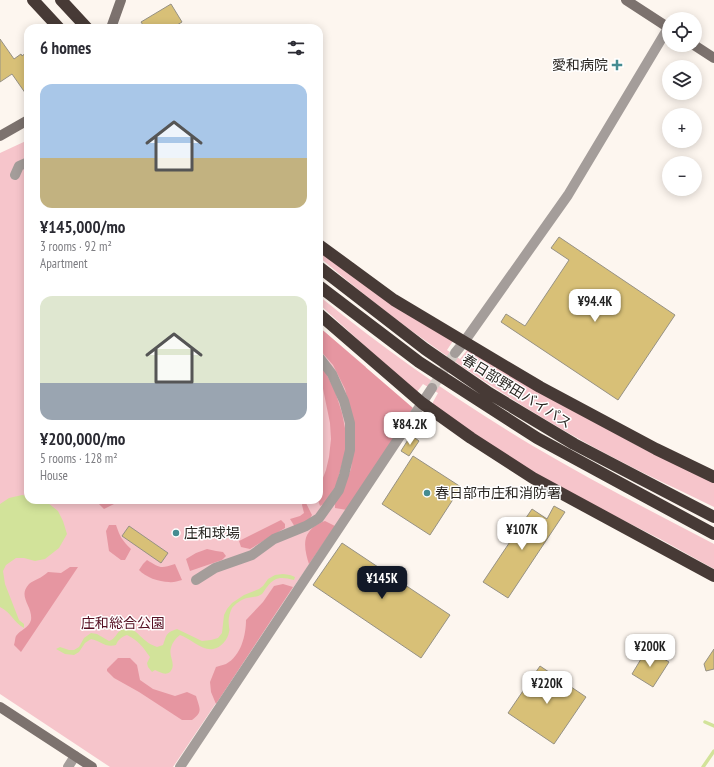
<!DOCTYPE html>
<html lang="en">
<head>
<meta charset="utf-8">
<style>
  body { margin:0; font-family:"PT Sans Narrow","Noto Sans JP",sans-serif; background:#f7f7f7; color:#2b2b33; height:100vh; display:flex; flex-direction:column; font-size:15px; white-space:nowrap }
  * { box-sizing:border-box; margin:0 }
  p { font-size:13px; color:#7c7c81 }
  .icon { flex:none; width:22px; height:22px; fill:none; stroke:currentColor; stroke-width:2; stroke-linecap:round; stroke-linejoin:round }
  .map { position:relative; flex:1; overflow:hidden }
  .panel { position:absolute; left:24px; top:24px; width:299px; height:480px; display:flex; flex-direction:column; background:#fff; border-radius:12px; box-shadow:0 2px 10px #0003 }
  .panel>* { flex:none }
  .fabs { position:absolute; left:662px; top:12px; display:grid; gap:8px }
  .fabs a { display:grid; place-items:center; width:40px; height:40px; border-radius:50%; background:#fff; box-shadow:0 2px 10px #0003; font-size:20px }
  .price { position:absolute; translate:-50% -34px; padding:0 9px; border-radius:8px; background:#fff; color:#222; font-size:13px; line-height:26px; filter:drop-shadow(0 1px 2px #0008) }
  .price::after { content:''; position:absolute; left:50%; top:24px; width:12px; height:9px; margin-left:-6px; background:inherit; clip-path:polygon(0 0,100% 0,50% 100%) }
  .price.selected { background:#111827; color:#fff }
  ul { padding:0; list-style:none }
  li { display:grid; align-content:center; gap:8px; height:212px; padding:0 16px }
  li span { display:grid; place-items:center; height:124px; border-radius:12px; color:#555 }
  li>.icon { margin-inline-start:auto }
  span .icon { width:72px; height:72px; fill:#fffc; stroke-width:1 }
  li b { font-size:17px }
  h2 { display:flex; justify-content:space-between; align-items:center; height:48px; padding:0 16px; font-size:17px }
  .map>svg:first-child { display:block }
  .green { fill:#f6c5cb }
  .forest { fill:#e696a1 }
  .water { fill:#d2e39a }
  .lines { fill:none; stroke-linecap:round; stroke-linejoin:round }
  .stream { stroke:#d2e39a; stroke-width:3.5 }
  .building { fill:#d8c077; stroke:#969184 }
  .street-tunnel { stroke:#d3ccc6; stroke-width:10; stroke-dasharray:10 5; stroke-linecap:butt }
  .street { stroke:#a49d9a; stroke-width:10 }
  .secondary { stroke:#7c726e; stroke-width:10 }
  .highway { stroke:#473a36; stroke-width:12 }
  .poi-dot { fill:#458c91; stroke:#fff; stroke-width:1.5 }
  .labels { text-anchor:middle; stroke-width:3; stroke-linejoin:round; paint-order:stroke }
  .poi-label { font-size:14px; fill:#2a2622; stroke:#fff; text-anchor:start }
  .street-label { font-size:14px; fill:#2a2622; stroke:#fff }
  .park-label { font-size:14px; fill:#550f22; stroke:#fff }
</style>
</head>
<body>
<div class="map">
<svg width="714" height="767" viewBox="0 0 714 767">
  <rect width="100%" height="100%" fill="#fdf6ef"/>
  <path class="green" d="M28 140V500H319V327L366 367 355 498 297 582 241 666 173 767H110L0 694V153Z
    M319 250 453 341 447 350 460 359 467 350 638 446 714 483V507C669 485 623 464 579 439 487 387 399 326 319 257Z
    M319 296C386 351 458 401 533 446 592 481 653 512 714 544V569L662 540 566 491 507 456 433 406V402L438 393 423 384 417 392 368 349 319 304Z"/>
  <path class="forest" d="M319 327 413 408 347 510 335 508V503L343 488 351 469 354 445 353 422 345 389 333 365 319 349Z
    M319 364 326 373 335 391 342 413 346 433 345 453 336 486 324 504 320 506 318 500H319V488L326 470 329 457 331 439 330 423 321 379 319 376Z
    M95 500H115L114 504 104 509Z
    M303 500 306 503 312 515 308 522 295 527 290 519 300 516 304 513 302 505Z
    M281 520 285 524V528L250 549 241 547 239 541Z
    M325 521 335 526 309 564C306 555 302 540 309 532 312 527 319 523 325 521Z
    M109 525H116C120 537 122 540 131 549L125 560H121L109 551 106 531Z
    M207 549 216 551 223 552 226 556 222 560 190 571 186 559 196 553Z
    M147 560C160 568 160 569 175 564L182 580C177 581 173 583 169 582 159 582 145 577 139 570L143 564Z
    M70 567H78L21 652 14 645C15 642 15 638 16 636 20 630 29 628 31 620 33 606 17 597 29 584 34 580 42 578 48 572L61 573Z
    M283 584 293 587 216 704 211 692 210 682 216 667C219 666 223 665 226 664 241 656 246 635 246 620L263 602 274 586Z
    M118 658H130L137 665 140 680 153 689 175 696 187 692 196 696C200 709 203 712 192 720H182L139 692 114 678 107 671V669Z"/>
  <path class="water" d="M22 495 28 496V500H42L48 503 58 511 63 521 67 534 59 548 45 559 35 561 24 558H16L6 565 3 571 5 584 19 620 24 624V628C14 623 11 612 0 607V504L9 498Z
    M283 574 290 575 295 577 294 580C282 577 275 576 267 587 265 589 264 592 262 594 258 597 252 597 247 598 242 599 235 604 232 608 229 614 228 620 229 626 229 629 230 629 229 632 228 639 221 648 213 649 202 651 190 638 180 635 176 638 172 643 171 648 168 656 177 664 170 672 165 676 160 672 155 670L152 672 148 667 147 663 150 657C142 646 139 641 127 635 121 637 118 640 116 645 105 648 101 641 91 639L85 643 79 652 74 655 65 654 56 649 60 647 69 650H74L79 647 84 638 91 633 97 634 109 641C116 639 116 632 123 629 133 625 139 636 146 641 149 644 153 645 157 647L163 645C167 635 165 633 177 629L202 641 211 640 218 638 222 633 224 615 227 609 232 603 244 595 259 589 263 586 268 579 275 575Z"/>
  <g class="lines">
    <path class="stream" d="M705 722 714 726
      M703 767 714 751"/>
  </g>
  <path class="building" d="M171 4 182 22 172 28H145L141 22Z
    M0 39 14 59 21 54 22 56 28 51V97L12 74 0 82Z
    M559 237 675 315 618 400 501 322 506 314 525 326 569 260 551 248Z
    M411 435 419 441 409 456 401 451Z
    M413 456 461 487 430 535 382 504Z
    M554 506 565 512 508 598 483 582 532 509 547 519Z
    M129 526 168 553 161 563 122 536Z
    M342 543 450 615 421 658 313 585Z
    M647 649 669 662 653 687 632 674Z
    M714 649V669L706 671 704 664Z
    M540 666 586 697 554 744 508 713Z"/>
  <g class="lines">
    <path class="street-tunnel" d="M432 388 455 353"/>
    <path class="street" d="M15 175 19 166 28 162
      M455 353 464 342 568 195 668 28
      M196 580 215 568 252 555 274 539 306 526 319 518 339 490 344 475 350 450V423L344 401 332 374 319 357
      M68 767 75 756
      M180 767 432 388"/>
    <path class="secondary" d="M626 0 669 28
      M111 28 121 0
      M694 45 714 58
      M0 136 28 120
      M0 707 92 767"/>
    <path class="highway" d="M33 0 59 28
      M61 0 87 28
      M319 245 394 300 540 387 656 449 714 477
      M319 267 425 349 489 393 574 444 714 517
      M319 286 419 362 537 438 714 534
      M319 314 422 403 471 438 533 478 714 576"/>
  </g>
  <g class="poi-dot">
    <path d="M615 59h4v4h4v4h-4v4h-4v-4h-4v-4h4z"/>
    <circle cx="427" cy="493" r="4"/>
    <circle cx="176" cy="533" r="4"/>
  </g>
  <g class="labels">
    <g class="poi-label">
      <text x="608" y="70" text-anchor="end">愛和病院</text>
      <text x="435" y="498">春日部市庄和消防署</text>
      <text x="184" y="538">庄和球場</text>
    </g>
    <g class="street-label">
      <text transform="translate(517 391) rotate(32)" y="5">春日部野田バイパス</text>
    </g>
    <g class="park-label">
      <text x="123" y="628">庄和総合公園</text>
    </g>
  </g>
</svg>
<div class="fabs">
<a><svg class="icon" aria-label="locate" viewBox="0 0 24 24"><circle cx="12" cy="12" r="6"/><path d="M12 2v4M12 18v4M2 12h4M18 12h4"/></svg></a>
<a><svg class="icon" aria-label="layers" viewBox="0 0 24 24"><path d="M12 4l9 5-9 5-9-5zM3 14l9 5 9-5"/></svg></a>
<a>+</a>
<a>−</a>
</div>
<b class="price" style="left:595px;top:323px">¥94.4K</b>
<b class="price" style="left:410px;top:446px">¥84.2K</b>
<b class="price" style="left:522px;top:551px">¥107K</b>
<b class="price selected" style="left:382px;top:600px">¥145K</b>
<b class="price" style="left:650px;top:668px">¥200K</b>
<b class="price" style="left:547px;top:705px">¥220K</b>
<section class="panel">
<h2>6 homes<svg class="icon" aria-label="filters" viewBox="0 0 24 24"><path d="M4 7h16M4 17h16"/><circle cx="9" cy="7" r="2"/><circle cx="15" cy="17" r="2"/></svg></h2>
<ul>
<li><span style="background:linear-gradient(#a9c7e8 60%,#c2b280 0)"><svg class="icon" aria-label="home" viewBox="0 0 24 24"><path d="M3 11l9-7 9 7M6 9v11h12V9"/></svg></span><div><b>¥145,000/mo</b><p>3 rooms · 92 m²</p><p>Apartment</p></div></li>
<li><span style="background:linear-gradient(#dfe7d0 70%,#9aa5b1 0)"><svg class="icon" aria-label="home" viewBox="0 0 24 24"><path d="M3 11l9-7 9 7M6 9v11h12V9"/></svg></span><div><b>¥200,000/mo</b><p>5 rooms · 128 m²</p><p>House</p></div></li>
</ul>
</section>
</div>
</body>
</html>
